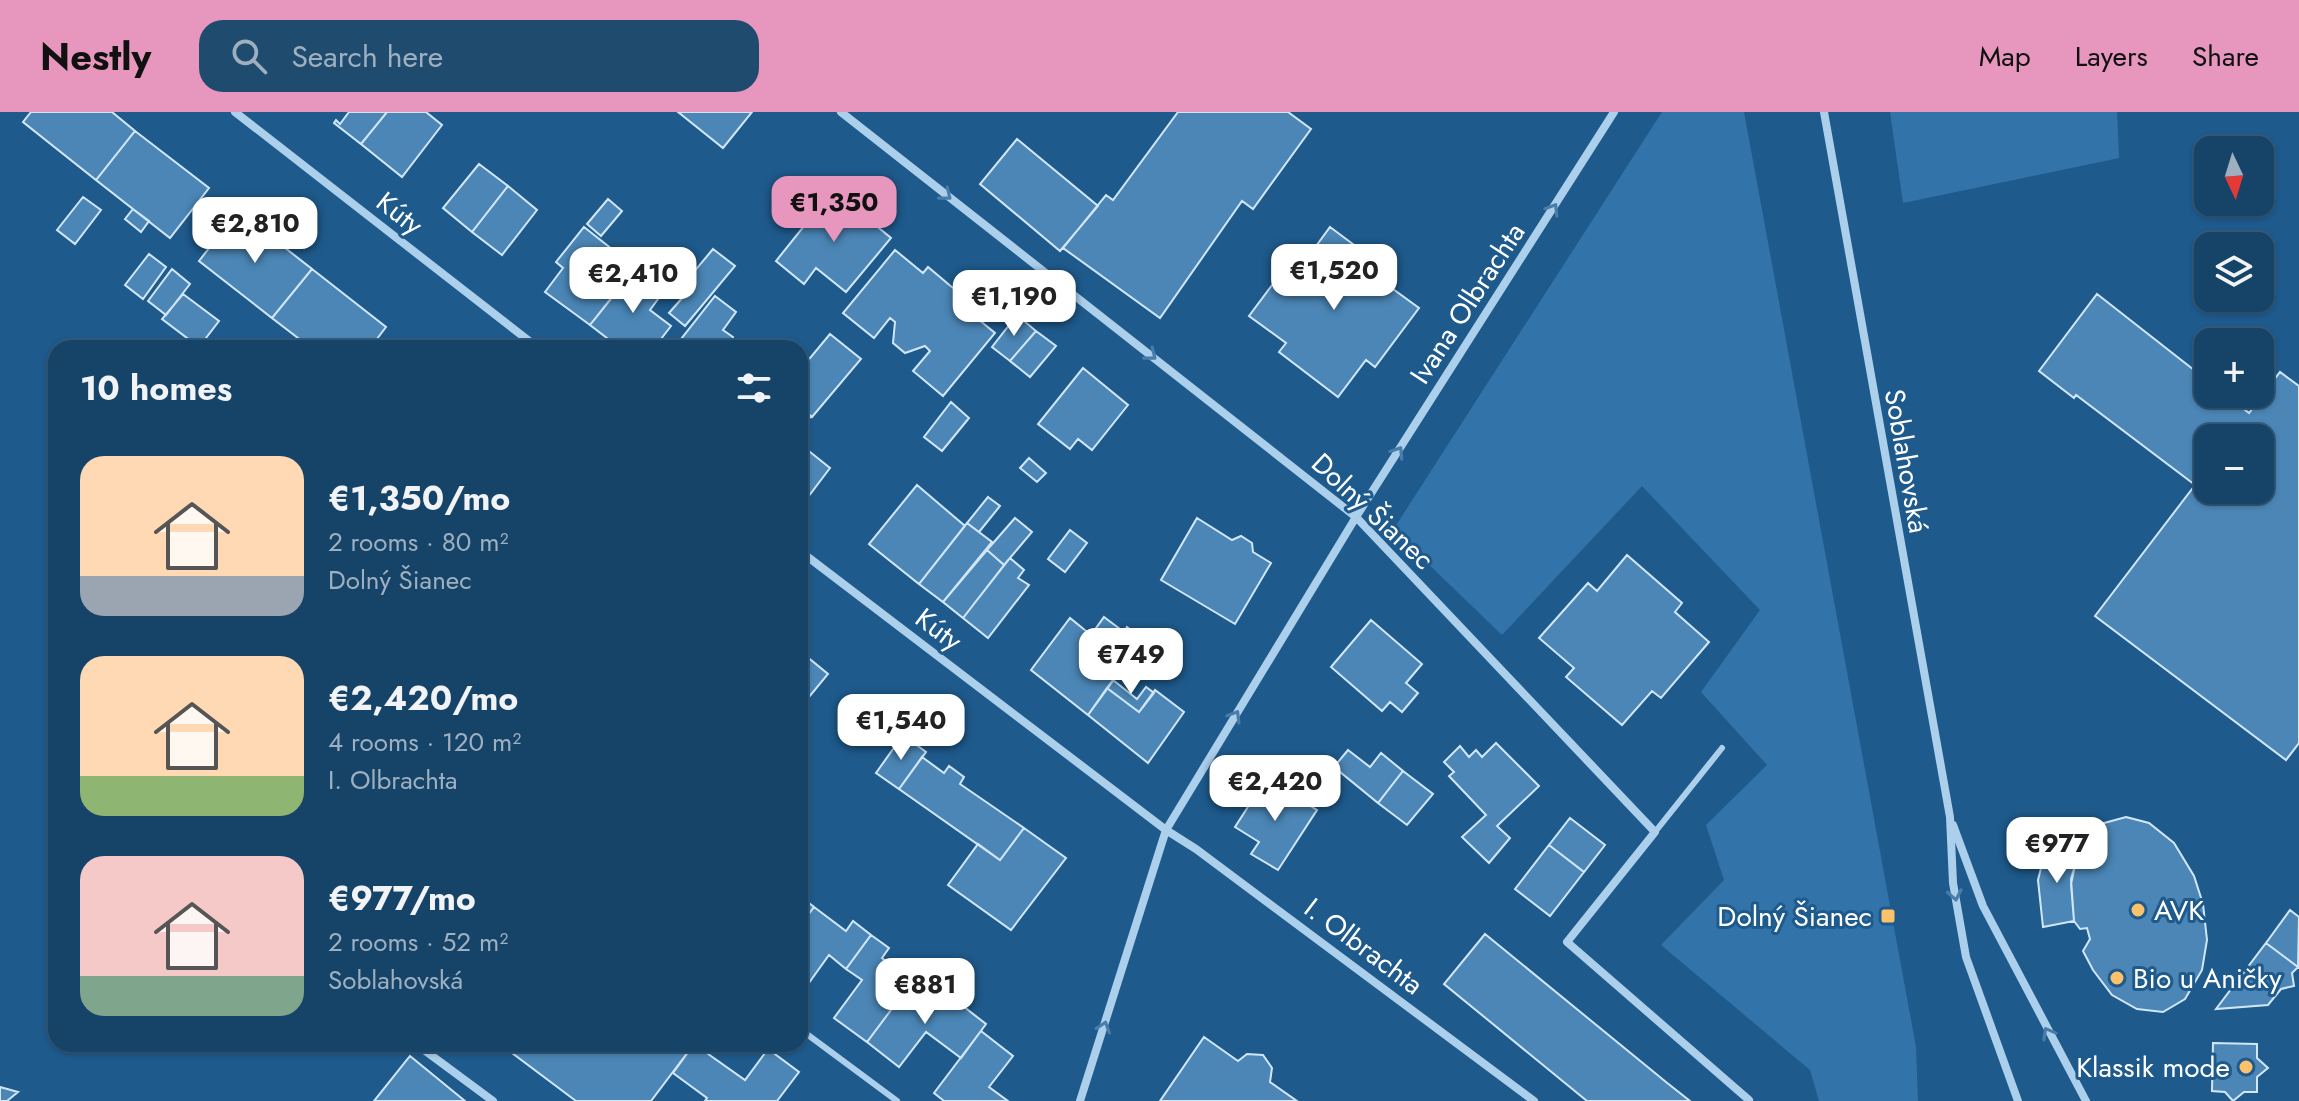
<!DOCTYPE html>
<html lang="en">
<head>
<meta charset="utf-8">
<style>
  body { margin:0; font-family:Jost,sans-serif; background:#1f4b6f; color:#f1f3f6; height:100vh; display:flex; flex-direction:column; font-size:30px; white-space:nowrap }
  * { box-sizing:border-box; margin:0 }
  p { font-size:26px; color:#9eb0c0 }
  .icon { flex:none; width:44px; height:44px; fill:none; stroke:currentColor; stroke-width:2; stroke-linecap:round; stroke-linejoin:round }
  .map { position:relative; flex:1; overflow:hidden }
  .sheet { position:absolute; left:48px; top:228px; width:760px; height:712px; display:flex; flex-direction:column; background:#164469; border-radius:24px; box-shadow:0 2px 6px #0004,0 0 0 2px #355c7d }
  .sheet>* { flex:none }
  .needle { width:52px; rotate:176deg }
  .tools { position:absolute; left:2194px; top:24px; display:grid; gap:16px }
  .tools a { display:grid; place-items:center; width:80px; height:80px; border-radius:16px; background:#164469; box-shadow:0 2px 6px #0004,0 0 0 2px #355c7d; font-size:40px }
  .price { position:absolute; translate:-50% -68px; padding:0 18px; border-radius:16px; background:#fff; color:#222; font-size:26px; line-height:52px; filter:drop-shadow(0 2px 4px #0008) }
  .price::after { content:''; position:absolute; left:50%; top:48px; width:24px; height:18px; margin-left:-12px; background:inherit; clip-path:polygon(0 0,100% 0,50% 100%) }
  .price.active { background:#e797bd; color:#111 }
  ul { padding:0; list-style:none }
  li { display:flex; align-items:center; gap:24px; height:200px; padding:0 32px }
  li span { display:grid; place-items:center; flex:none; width:224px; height:160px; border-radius:24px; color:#555 }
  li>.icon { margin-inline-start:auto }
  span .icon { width:96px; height:96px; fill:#fffc; stroke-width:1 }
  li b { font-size:34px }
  h2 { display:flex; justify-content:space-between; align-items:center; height:96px; padding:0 32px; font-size:34px }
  header { display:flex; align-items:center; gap:48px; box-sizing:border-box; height:112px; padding:0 40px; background:#e797bd; color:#111 }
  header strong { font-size:38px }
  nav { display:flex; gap:44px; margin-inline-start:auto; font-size:28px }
  .search { width:560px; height:72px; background:#1f4b6f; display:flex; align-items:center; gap:20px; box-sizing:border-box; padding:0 28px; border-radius:24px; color:#9eb0c0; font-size:30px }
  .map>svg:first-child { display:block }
  .green { fill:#3274aa }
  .building { fill:#4b86b6; stroke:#d1e7f9; stroke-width:2; fill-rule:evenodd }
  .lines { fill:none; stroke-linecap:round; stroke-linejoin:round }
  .service { stroke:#acd0ec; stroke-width:6 }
  .minor { stroke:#acd0ec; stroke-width:8 }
  .oneway { stroke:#497da9 }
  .poi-dot { fill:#fbc26b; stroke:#1e5a8c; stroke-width:3 }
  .labels { text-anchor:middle; stroke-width:6; stroke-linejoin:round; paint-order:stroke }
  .street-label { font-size:28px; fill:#fff; stroke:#1e5a8c }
  .poi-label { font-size:28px; fill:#fff; stroke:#1e5a8c; text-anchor:start }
</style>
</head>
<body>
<header>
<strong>Nestly</strong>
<div class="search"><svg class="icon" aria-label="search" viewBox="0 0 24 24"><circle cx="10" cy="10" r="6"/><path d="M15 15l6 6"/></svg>Search here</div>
<nav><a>Map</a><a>Layers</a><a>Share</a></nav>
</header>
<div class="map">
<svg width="2299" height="989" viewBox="0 0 2299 989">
  <rect width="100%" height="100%" fill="#1e5a8c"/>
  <path class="green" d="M1662 0H1744L1916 935 1918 989H1819L1810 958 1661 833 1724 768 1706 713 1767 653 1701 580 1760 498 1642 374 1502 523 1393 418Z
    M1890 0H2117L2119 46 1903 91Z"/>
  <path class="building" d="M31 0H112L135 19 96 68 23 10Z
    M349 0H387L361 32 334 11 336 8 340 12Z
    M387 0H426L442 13 402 65 361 32Z
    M678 0H752L723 36Z
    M1178 0H1288L1311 17 1253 97 1242 89 1160 206 1063 136 1106 83 1113 88Z
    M135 19 209 76 170 126 96 68Z
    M1017 27 1098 94 1060 139 980 72Z
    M479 52 508 74 472 120 443 96Z
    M508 74 537 98 502 143 472 120Z
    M833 78 891 126 846 180 816 156 804 172 776 149Z
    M83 85 101 98 75 132 57 118Z
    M608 87 622 99 601 124 587 112Z
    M133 97 149 109 141 120 125 107Z
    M238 99 312 157 272 206 199 149Z
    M584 115 636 156 590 213 545 180 563 156 556 150Z
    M1330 115 1389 159 1382 169 1419 196 1375 255 1366 248 1338 285 1279 240 1286 231 1249 204 1293 145 1303 152Z
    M713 137 735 154 685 214 669 201 683 185 677 180Z
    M895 138 923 161 928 155 972 192 967 198 995 221 943 284 913 259 930 239 925 234 905 241 893 231 895 210 890 206 874 226 843 201Z
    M149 142 166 155 143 187 125 173Z
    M635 156 664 179 650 198 671 214 654 236H620L590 213Z
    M172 157 190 172 166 203 148 189Z
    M312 157 386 215 370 236H311L272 206Z
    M183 182 219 209 199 235 162 207Z
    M2097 182 2208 269V282H2225L2249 301 2280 260 2299 274V631L2286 648 2095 504 2195 373 2076 283 2074 286 2039 259ZM2208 326H2260V378H2208Z
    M715 184 736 200 723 218 733 225 728 236H674Z
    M1017 203 1036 219 1010 249 992 235Z
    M1036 219 1056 234 1030 265 1010 249Z
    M830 222 861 247 812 305 800 295V258Z
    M1083 256 1128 293 1092 338 1078 327 1070 337 1038 312Z
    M951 290 969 306 942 339 924 325Z
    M800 295 811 304 806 311 808 323 800 332 830 356 808 385 800 378Z
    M1029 346 1046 361 1037 370 1020 356Z
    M917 373 965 414 919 472 869 432Z
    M988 385 1000 394 979 420 967 411Z
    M1015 406 1032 420 1004 453 987 438Z
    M1197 406 1232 428 1241 424 1252 431 1253 440 1271 451 1235 512 1161 468Z
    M967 411 992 430 943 490 919 472Z
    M1070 418 1087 431 1065 460 1048 447Z
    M987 438 1004 453 963 506 943 490Z
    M1627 443 1682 491 1675 500 1709 530 1661 586 1652 579 1622 613 1566 565 1574 556 1539 526 1588 471 1597 479Z
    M1010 446 1024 458 1018 466 1029 473 988 526 963 506Z
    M1104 505 1124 520 1127 515 1143 528 1088 603 1031 558 1070 506 1091 523Z
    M1371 508 1422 552 1406 571 1418 581 1402 600 1390 590 1382 599 1331 555Z
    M800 539 828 562 800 596Z
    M1113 568 1137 587 1146 575 1154 581 1139 600 1107 576Z
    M1107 576 1139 600 1155 578 1184 600 1148 651 1088 603Z
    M903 623 926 640 899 677 876 661Z
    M1496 631 1539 674 1497 714 1510 726 1489 751 1462 725 1486 703 1449 664 1454 660 1444 650 1460 634 1469 645 1476 638 1482 645Z
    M1348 638 1370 655 1381 641 1403 659 1378 691 1334 655Z
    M922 645 944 661 949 654 964 665 960 672 1024 716 1000 748 899 677Z
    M1403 659 1433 682 1407 713 1378 691Z
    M1266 667 1317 698 1278 758 1251 742 1259 730 1235 715Z
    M2126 705 2149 711 2174 731 2194 764 2203 792 2207 828 2202 858 2185 887 2163 900 2137 897 2112 883 2093 858 2083 839 2090 827 2087 816 2080 817 2074 809 2071 767 2081 733 2097 713Z
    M1570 706 1605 733 1584 760 1549 733Z
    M1024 716 1066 746 1011 818 948 773 978 732 1000 748Z
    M2048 728 2078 740 2071 772 2074 809 2043 815 2038 768Z
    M1549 733 1584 760 1550 804 1515 777Z
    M800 784 814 795 800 814Z
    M814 795 846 819 853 809 871 823 846 857 829 843 801 882 800 814Z
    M2290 798 2299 805 2298 855 2266 831Z
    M1485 822 1666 970 1690 989H1587L1444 872Z
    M871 823 889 836 882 846 912 870 867 930 834 906 862 868 846 857Z
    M2266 831 2298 855 2292 861 2294 874 2281 877 2268 893 2216 897Z
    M912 870 942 894 950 884 986 912 961 946 926 920 899 955 867 930Z
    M981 919 1013 944 989 975 1008 989H944L934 981Z
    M1204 925 1238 949 1247 942 1263 943 1272 956 1270 970 1297 989H1160Z
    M2213 931 2257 932V946L2268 956 2257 965V980H2244L2233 989 2225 980 2212 979Z
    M500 932H694L651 989H576Z
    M694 932 745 968 768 937 799 960 777 989H705L707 986 673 961Z
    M410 944 465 989H374Z
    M0 975 18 980 7 989H0Z"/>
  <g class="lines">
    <path class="service" d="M1655 720 1722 636
      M800 917 897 989"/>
    <path class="minor" d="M235 0 538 236
      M841 0 1356 405 1655 720 1567 830 1749 988
      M1824 0 1950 705 1953 771 1966 845 2018 989
      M800 439 1166 718 1196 737 1534 989
      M1953 713 1983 794 2086 989
      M416 932 493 989
      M1080 989 1166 718 1356 405 1614 0"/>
  </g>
  <defs><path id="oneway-chevron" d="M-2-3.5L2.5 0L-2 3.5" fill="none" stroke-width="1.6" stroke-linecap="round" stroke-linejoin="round" transform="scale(2)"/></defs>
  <g class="oneway">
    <use href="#oneway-chevron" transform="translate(946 83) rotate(38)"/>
    <use href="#oneway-chevron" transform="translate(1553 97) rotate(-58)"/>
    <use href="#oneway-chevron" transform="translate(1151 243) rotate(38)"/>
    <use href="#oneway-chevron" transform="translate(1398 340) rotate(-57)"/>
    <use href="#oneway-chevron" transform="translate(1235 604) rotate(-59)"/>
    <use href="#oneway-chevron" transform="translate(1955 783) rotate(80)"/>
    <use href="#oneway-chevron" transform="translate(1104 915) rotate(-72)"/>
    <use href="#oneway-chevron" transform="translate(2048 921) rotate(-119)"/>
  </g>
  <g class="poi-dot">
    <circle cx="2138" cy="798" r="8"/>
    <rect x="1880" y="796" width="16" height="16" rx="4"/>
    <circle cx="2117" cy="866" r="8"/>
    <circle cx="2246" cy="955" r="8"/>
  </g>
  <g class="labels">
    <g class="street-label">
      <text transform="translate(400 101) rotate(38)" y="10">Kúty</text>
      <text transform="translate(1467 191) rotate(-57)" y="10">Ivana Olbrachta</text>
      <text transform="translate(1907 349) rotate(80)" y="10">Soblahovská</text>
      <text transform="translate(1373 399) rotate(43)" y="10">Dolný Šianec</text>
      <text transform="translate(939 517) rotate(37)" y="10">Kúty</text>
      <text transform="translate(1364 834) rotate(37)" y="10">I. Olbrachta</text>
    </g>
    <g class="poi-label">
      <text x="2154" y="808">AVK</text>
      <text x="1872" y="814" text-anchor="end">Dolný Šianec</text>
      <text x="2133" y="876">Bio u Aničky</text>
      <text x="2230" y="965" text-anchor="end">Klassik mode</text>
    </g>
  </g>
</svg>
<div class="tools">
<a><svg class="needle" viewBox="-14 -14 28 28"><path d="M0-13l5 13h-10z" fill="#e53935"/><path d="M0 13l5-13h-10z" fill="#9eb0c0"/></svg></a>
<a><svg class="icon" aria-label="layers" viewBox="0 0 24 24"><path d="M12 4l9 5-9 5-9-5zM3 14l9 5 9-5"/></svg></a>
<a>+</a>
<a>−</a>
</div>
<b class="price active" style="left:834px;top:132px">€1,350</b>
<b class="price" style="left:255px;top:153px">€2,810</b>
<b class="price" style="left:1334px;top:200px">€1,520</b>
<b class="price" style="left:633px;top:203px">€2,410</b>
<b class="price" style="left:1014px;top:226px">€1,190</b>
<b class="price" style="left:1131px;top:584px">€749</b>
<b class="price" style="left:901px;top:650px">€1,540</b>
<b class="price" style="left:1275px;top:711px">€2,420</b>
<b class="price" style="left:2057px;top:773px">€977</b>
<b class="price" style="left:925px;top:914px">€881</b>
<section class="sheet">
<h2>10 homes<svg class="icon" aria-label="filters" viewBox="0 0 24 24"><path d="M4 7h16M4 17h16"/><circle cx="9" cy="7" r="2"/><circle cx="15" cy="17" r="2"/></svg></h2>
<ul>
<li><span style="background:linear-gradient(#ffd9b3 75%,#9aa5b1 0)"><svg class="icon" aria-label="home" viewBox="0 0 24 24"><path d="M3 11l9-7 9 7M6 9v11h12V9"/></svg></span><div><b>€1,350/mo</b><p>2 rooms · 80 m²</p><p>Dolný Šianec</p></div></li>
<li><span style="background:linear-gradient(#ffd9b3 75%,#8fb573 0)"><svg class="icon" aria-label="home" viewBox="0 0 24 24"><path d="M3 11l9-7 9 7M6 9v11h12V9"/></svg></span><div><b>€2,420/mo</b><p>4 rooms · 120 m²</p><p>I. Olbrachta</p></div></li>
<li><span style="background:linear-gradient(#f6c9c9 75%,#7fa58c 0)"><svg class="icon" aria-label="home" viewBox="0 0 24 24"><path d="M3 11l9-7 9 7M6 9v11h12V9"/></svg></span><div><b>€977/mo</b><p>2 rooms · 52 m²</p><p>Soblahovská</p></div></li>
</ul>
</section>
</div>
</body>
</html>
